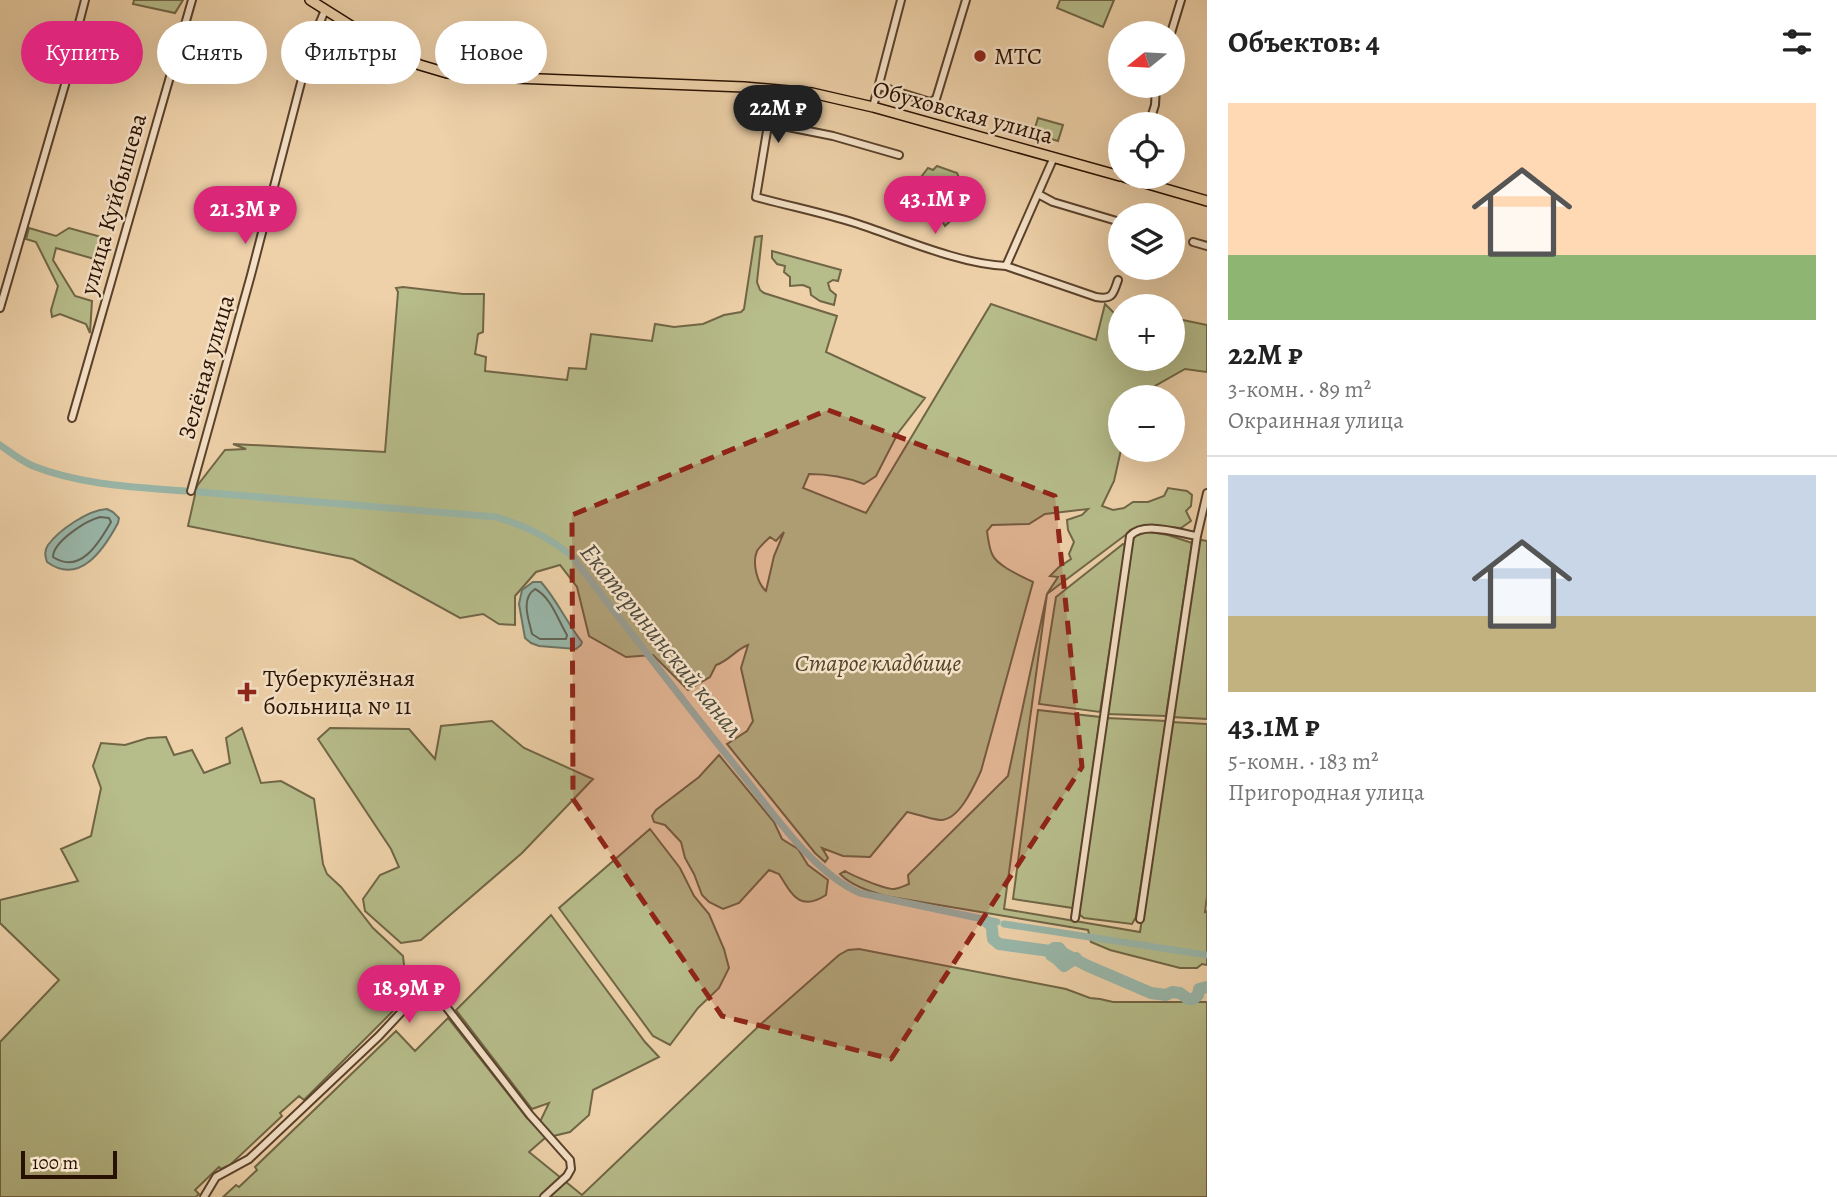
<!DOCTYPE html>
<html lang="ru">
<head>
<meta charset="utf-8">
<style>
  body { margin:0; font-family:Alegreya,serif; background:#f2f2f2; color:#222; height:100vh; display:flex; flex-direction:column; font-size:26px; white-space:nowrap }
  * { box-sizing:border-box; margin:0 }
  p { font-size:23px; color:#767676 }
  .icon { flex:none; width:38px; height:38px; fill:none; stroke:currentColor; stroke-width:2; stroke-linecap:round; stroke-linejoin:round }
  .map { position:relative; flex:1; overflow:hidden }
  .drawer { display:flex; flex-direction:column; background:#fff; width:630px }
  .drawer>* { flex:none }
  .banner { position:absolute; left:21px; top:21px; width:665px; height:63px; display:flex; gap:14px }
  .needle { width:46px; rotate:252deg }
  .fabs { position:absolute; left:1108px; top:21px; display:grid; gap:14px }
  .fabs a { display:grid; place-items:center; width:77px; height:77px; border-radius:50%; background:#fff; box-shadow:0 7px 28px #0002; font-size:35px }
  .scale { position:absolute; left:21px; bottom:18px; width:96px; box-sizing:border-box; padding-left:7px; border:4px solid #291101; border-top:0; font-size:19px; line-height:24px; white-space:nowrap; color:#291101; -webkit-text-stroke:5px #f4e1c7; paint-order:stroke }
  .price { position:absolute; translate:-50% -60px; padding:0 16px; border-radius:24px; background:#db2777; color:#fff; font-size:23px; line-height:46px; filter:drop-shadow(0 2px 4px #0008) }
  .price::after { content:''; position:absolute; left:50%; top:42px; width:21px; height:16px; margin-left:-10px; background:inherit; clip-path:polygon(0 0,100% 0,50% 100%) }
  .price.selected { background:#222; color:#fff }
  ul { padding:0; list-style:none }
  li { display:grid; align-content:center; gap:14px; height:371px; padding:0 21px }
  li+li { border-top:2px solid #e0e0e0 }
  li span { display:grid; place-items:center; height:217px; border-radius:0px; color:#555 }
  li>.icon { margin-inline-start:auto }
  span .icon { width:126px; height:126px; fill:#fffc; stroke-width:1 }
  li b { font-size:30px }
  h2 { display:flex; justify-content:space-between; align-items:center; height:84px; padding:0 21px; font-size:30px }
  .pill { padding:0 24px; border-radius:32px; background:#fff; box-shadow:0 7px 28px #0002; font-size:24px; line-height:63px }
  .pill.selected { background:#db2777; color:#fff }
  main { display:flex; flex:1; min-height:0 }
  .map>svg:first-child { display:block }
  .green { fill:#b6bc8a; stroke:#706646; stroke-width:2; fill-rule:evenodd }
  .water { fill:#99b7aa; stroke:#6c7566; stroke-width:2 }
  .lines { fill:none; stroke-linecap:round; stroke-linejoin:round }
  .shore { stroke:#616456; stroke-width:2 }
  .canal { stroke:#99b7aa; stroke-width:7 }
  .river { stroke:#99b7aa; stroke-width:12 }
  .street-casing { stroke:#5a412b; stroke-width:10 }
  .primary-casing { stroke:#291101; stroke-width:12 }
  .street { stroke:#f4e1c7; stroke-width:6 }
  .primary { stroke:#eed1a9; stroke-width:9 }
  .marked { fill:#8f2418; fill-opacity:0.2; stroke:#8f2418; stroke-width:5; stroke-dasharray:14 9; stroke-linejoin:round }
  .poi-dot { fill:#8f2418; stroke:#f4e1c7; stroke-width:2.5 }
  .labels { text-anchor:middle; stroke-width:5; stroke-linejoin:round; paint-order:stroke }
  .poi-label { font-size:24px; fill:#291101; stroke:#f4e1c7; text-anchor:start }
  .street-label { font-size:24px; fill:#291101; stroke:#f4e1c7 }
  .park-label { font-size:24px; font-style:italic; fill:#53442a; stroke:#f4e1c7 }
  .water-label { font-size:26px; font-style:italic; fill:#504b3c; stroke:#f4e1c7 }
</style>
</head>
<body>
<main>
<div class="map">
<svg width="1207" height="1197" viewBox="0 0 1207 1197">
  <rect width="100%" height="100%" fill="#eed1a9"/>
  <filter id="stains"><feTurbulence type="fractalNoise" baseFrequency=".00286" numOctaves="4"/><feColorMatrix values="0 0 0 0 .2 0 0 0 0 .09 0 0 0 0 .02 0 0 0 .5 -.17"/></filter>
  <radialGradient id="worn" r=".72"><stop offset=".6" stop-color="#630" stop-opacity="0"/><stop offset="1" stop-color="#630" stop-opacity=".3"/></radialGradient>
  <path class="green" d="M134 0H183L175 13 133 4Z
    M1060 0H1114L1103 27 1057 8Z
    M1038 118 1063 125 1058 141 1033 134Z
    M937 166 957 173 966 193 962 199 961 215 956 216 945 226 941 219 943 208 916 201V191H911L908 188 912 180 918 181 928 168 933 170Z
    M29 228 56 236 69 228 112 240 105 262 56 248 53 260 75 296 92 301 90 333 86 324 60 314 52 317 51 310 58 286 36 242 26 239Z
    M762 236 757 282 760 290 764 293 837 316 826 352 925 398 898 433 876 476 864 484C846 477 829 474 809 474L803 488 866 513 991 304 1096 340 1105 304 1113 312 1120 315V359H1172L1173 318 1207 325V372L1185 369 1153 387 1139 392 1138 397H1120L1121 450 1114 481 1102 506 1113 510 1124 508 1133 502H1148L1164 496 1168 488 1187 491 1192 495 1191 506 1186 511 1191 521 1181 528 1141 526 1132 530 1047 594 1004 909 1140 932 1171 722 1207 724V896L1205 912 1207 911V965L1202 964 1197 968H1180L1110 950 1091 942 1088 930 885 896C869 891 852 886 840 874L845 871C853 876 885 889 893 889 899 889 904 886 909 884L908 875 1008 776 1047 594 1058 577 1050 576 1059 567 1071 559 1069 554 1074 542 1068 530 1067 520 1082 515 1088 509 1045 514 1029 524 992 525 987 531C988 539 989 547 992 554 997 566 1021 576 1033 582L981 771C974 786 959 821 940 820 929 819 917 814 907 812L870 857 843 856 822 848 828 858 825 862 815 853 727 744 747 731 753 721 741 668 748 645C735 650 729 661 716 665L710 677 688 690 653 655 626 657 589 636 577 587 560 565 536 572 515 596V625L499 624 483 614 460 618 353 559 188 526 197 486 225 450 246 449 233 444 385 452 398 292 396 288 403 287 463 294H484L483 332 478 334 475 354 486 357 485 371 567 380 569 368 586 369 591 334 652 341 655 324 674 327 703 324 724 315 741 312 744 309 755 237ZM784 532 774 556 766 591C757 583 752 563 757 551 760 546 766 541 770 537L776 541Z
    M772 251 841 270 838 281 833 280 828 283 830 290 836 295 834 305 820 301 811 295 810 288 803 285 790 286V277L784 272 785 266 777 264 772 258Z
    M1144 531 1168 535 1192 543 1166 716 1107 714 1134 534Z
    M1202 540 1207 541V719L1172 717 1199 542Z
    M1123 544 1126 546 1100 712 1039 704 1056 597Z
    M1038 710 1100 717 1073 908 1013 899Z
    M1107 718 1166 721 1136 917 1132 924 1084 918 1080 915 1078 910Z
    M492 721 524 748 593 779 522 853 421 940 401 943 365 911 363 899 380 875 399 867 391 849 318 739 330 728 409 729 435 759 441 726Z
    M242 728 261 783 281 781 314 799 323 864 327 874 341 887 373 928 403 956 404 965 381 984 399 1005 304 1100 299 1096 280 1113 282 1116 230 1165 221 1169 219 1167 195 1190 199 1194 196 1197H0V1042L59 980 0 923V900L78 881 61 849 91 836 101 788 93 766 101 743 125 745 148 738 166 737 174 755 192 750 204 773 230 763 226 738Z
    M719 755 774 822 782 839 798 849 808 865 828 880 826 895C800 912 792 895 779 874L769 870 739 903 723 909 709 902 702 895 694 874 685 858 681 842 665 825 654 822 652 816 656 810 699 777Z
    M650 829 680 868 694 896 709 914 724 949 729 968 719 988 698 1008 670 1045 653 1036 559 908Z
    M551 915 645 1042 659 1057 593 1090 589 1115 570 1132 545 1138 529 1152 582 1195 762 1023 839 955 848 950 859 949 1066 989 1090 998 1100 999 1113 1002H1207V1197H223L236 1185 239 1187 257 1170 255 1167 396 1031 415 1051 448 1018 527 1118 537 1128 549 1103 532 1109 456 1010Z"/>
  <path class="water" d="M107 509 113 512 119 518 118 523C104 549 80 586 47 562 45 556 44 551 48 545 59 530 88 510 107 509Z
    M533 582H541C557 600 567 623 582 642L581 645 576 649 539 646 531 643 525 638 519 604 522 590Z"/>
  <g class="lines">
    <path class="shore" d="M100 517 109 518 111 522C99 543 80 575 53 557 53 542 85 521 100 517Z
      M535 589C551 597 558 620 567 635L566 639H540L532 634C529 620 520 599 535 589Z"/>
    <path class="canal" d="M0 445C10 452 21 461 33 466 81 485 134 487 185 491
      M199 492 496 517C528 527 544 535 571 555 627 628 683 701 741 773 773 813 812 872 860 893L997 922
      M1004 924 1207 955"/>
    <path class="river" d="M984 920C995 927 991 928 993 939L999 944 1050 951 1054 948H1059L1063 953 1088 966 1151 993 1166 995 1172 992 1180 993 1188 999H1193L1198 995 1199 989 1207 987
      M1050 951 1051 955 1057 959 1064 966 1076 958"/>
    <g class="street-casing">
      <path id="street" d="M1171 33 1181 0
        M879 86 930 102 936 99 966 0
        M774 89 756 197C789 206 823 213 855 223 901 238 959 264 1006 266L1096 297C1113 300 1113 294 1118 280
        M873 107 901 0
        M768 123 833 136 899 155
        M1149 124 1155 105 1156 86
        M1038 194 1053 202 1120 222
        M1193 242 1207 246
        M1006 266 1054 157
        M0 308 71 64 78 27 85 0
        M72 418 192 0
        M191 491 251 275 311 44 325 10
        M1075 918 1130 536C1144 521 1178 533 1197 536
        M1140 919 1197 536 1207 493
        M204 1197 216 1177 249 1159 379 1036 421 991 430 986 530 1115 570 1160 571 1169 567 1176 544 1197"/>
    </g>
    <g class="primary-casing">
      <path id="primary" d="M310 0 391 51 420 65 447 73 490 77 744 87 812 93 873 107 1120 176
        M1124 177 1207 201"/>
    </g>
    <use href="#street" class="street"/>
    <use href="#primary" class="primary"/>
  </g>
  <path class="marked" d="M828 410 1055 496 1082 767 891 1059 722 1016 573 799 572 515Z"/>
  <g class="poi-dot">
    <circle cx="980" cy="56" r="7"/>
    <path d="M243.5 681.5h7v7h7v7h-7v7h-7v-7h-7v-7h7z"/>
  </g>
  <g class="labels">
    <g class="poi-label">
      <text x="994" y="64">МТС</text>
      <text x="263" y="686">Туберкулёзная<tspan x="263" dy="28">больница № 11</tspan></text>
    </g>
    <g class="street-label">
      <text transform="translate(963 112) rotate(15)" y="8">Обуховская улица</text>
      <text transform="translate(113 204) rotate(-74)" y="8">улица Куйбышева</text>
      <text transform="translate(206 367) rotate(-74)" y="8">Зелёная улица</text>
    </g>
    <g class="park-label">
      <text x="878" y="671">Старое кладбище</text>
    </g>
    <g class="water-label">
      <text transform="translate(662 640) rotate(51)" y="9">Екатерининский канал</text>
    </g>
  </g>
  <rect width="100%" height="100%" filter="url(#stains)"/>
  <rect width="100%" height="100%" fill="url(#worn)"/>
</svg>
<div class="fabs">
<a><svg class="needle" viewBox="-14 -14 28 28"><path d="M0-13l5 13h-10z" fill="#e53935"/><path d="M0 13l5-13h-10z" fill="#767676"/></svg></a>
<a><svg class="icon" aria-label="locate" viewBox="0 0 24 24"><circle cx="12" cy="12" r="6"/><path d="M12 2v4M12 18v4M2 12h4M18 12h4"/></svg></a>
<a><svg class="icon" aria-label="layers" viewBox="0 0 24 24"><path d="M12 4l9 5-9 5-9-5zM3 14l9 5 9-5"/></svg></a>
<a>+</a>
<a>−</a>
</div>
<div class="scale">100 m</div>
<b class="price selected" style="left:778px;top:145px">22M ₽</b>
<b class="price" style="left:935px;top:236px">43.1M ₽</b>
<b class="price" style="left:245px;top:246px">21.3M ₽</b>
<b class="price" style="left:409px;top:1025px">18.9M ₽</b>
<div class="banner">
<a class="pill selected">Купить</a>
<a class="pill">Снять</a>
<a class="pill">Фильтры</a>
<a class="pill">Новое</a>
</div>
</div>
<section class="drawer">
<h2>Объектов: 4<svg class="icon" aria-label="filters" viewBox="0 0 24 24"><path d="M4 7h16M4 17h16"/><circle cx="9" cy="7" r="2"/><circle cx="15" cy="17" r="2"/></svg></h2>
<ul>
<li><span style="background:linear-gradient(#ffd9b3 70%,#8fb573 0)"><svg class="icon" aria-label="home" viewBox="0 0 24 24"><path d="M3 11l9-7 9 7M6 9v11h12V9"/></svg></span><div><b>22M ₽</b><p>3-комн. · 89 m²</p><p>Окраинная улица</p></div></li>
<li><span style="background:linear-gradient(#c9d6e8 65%,#c2b280 0)"><svg class="icon" aria-label="home" viewBox="0 0 24 24"><path d="M3 11l9-7 9 7M6 9v11h12V9"/></svg></span><div><b>43.1M ₽</b><p>5-комн. · 183 m²</p><p>Пригородная улица</p></div></li>
</ul>
</section>
</main>
</body>
</html>
